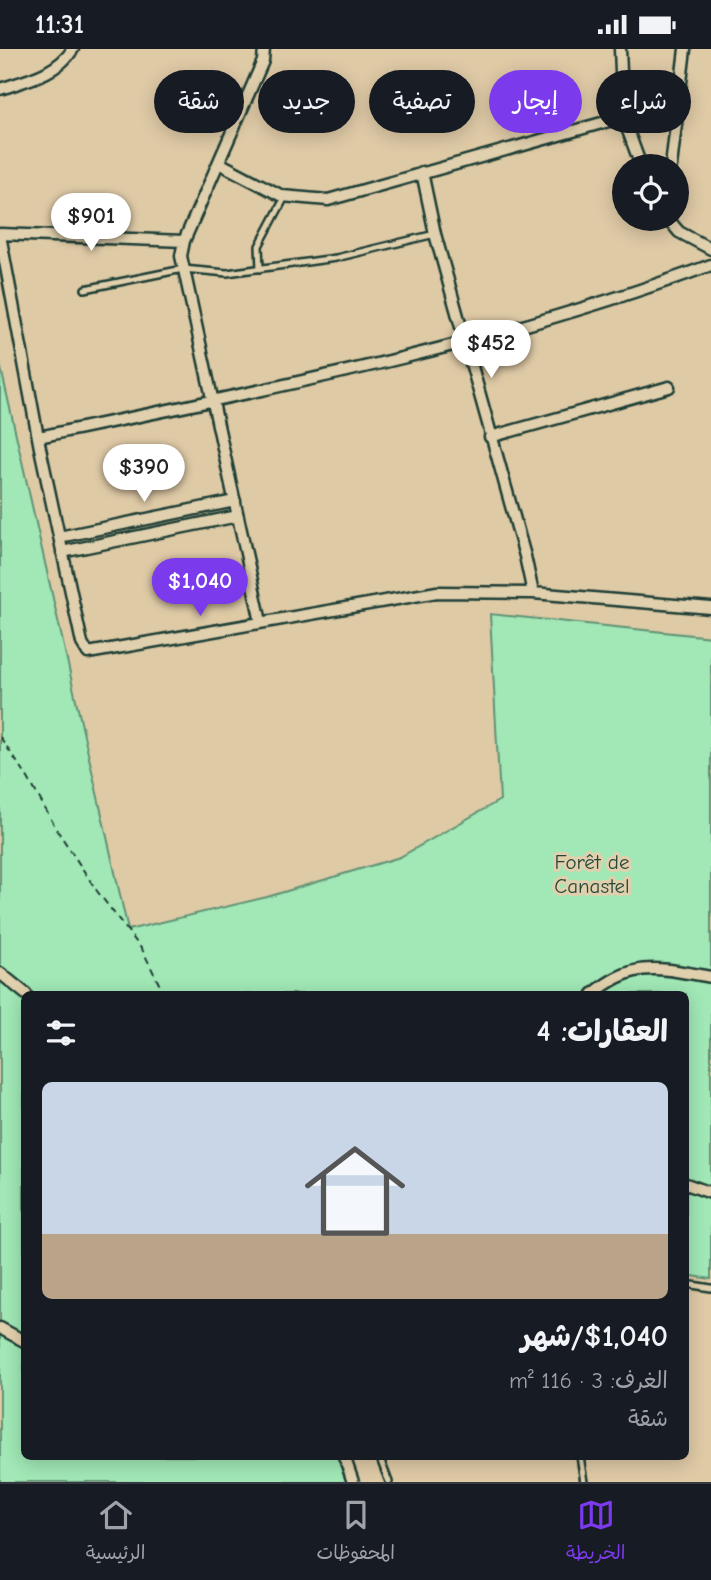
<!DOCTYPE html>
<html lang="ar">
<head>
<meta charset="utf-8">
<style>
  body { margin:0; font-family:"Comic Neue","Playpen Sans Arabic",sans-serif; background:#242831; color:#f1f3f6; direction:rtl; height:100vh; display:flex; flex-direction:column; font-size:26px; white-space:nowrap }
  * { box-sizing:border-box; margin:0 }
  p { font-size:23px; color:#9ea1a6 }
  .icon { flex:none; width:38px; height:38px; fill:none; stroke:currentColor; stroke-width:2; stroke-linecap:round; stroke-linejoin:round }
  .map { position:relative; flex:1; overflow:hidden; direction:ltr }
  .drawer { position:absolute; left:21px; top:942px; width:668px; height:469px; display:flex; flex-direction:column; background:#171b24; border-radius:10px; box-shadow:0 4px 18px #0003; direction:rtl }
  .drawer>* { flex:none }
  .top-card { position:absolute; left:21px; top:21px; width:670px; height:63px; direction:rtl; display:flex; gap:14px }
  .controls { position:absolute; left:612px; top:105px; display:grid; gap:14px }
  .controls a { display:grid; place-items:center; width:77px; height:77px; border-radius:50%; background:#171b24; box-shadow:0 4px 18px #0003; font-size:35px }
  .price { position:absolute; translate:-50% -60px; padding:0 16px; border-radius:24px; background:#fff; color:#222; font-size:23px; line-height:46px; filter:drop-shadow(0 2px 4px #0008) }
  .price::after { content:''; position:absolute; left:50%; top:42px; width:21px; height:16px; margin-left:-10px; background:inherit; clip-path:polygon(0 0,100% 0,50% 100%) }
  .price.selected { background:#7c3aed; color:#fff }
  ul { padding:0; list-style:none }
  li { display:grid; align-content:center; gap:14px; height:371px; padding:0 21px }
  li span { display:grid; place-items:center; height:217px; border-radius:10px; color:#555 }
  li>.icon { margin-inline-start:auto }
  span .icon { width:126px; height:126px; fill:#fffc; stroke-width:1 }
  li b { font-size:30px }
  h2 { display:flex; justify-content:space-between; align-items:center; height:84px; padding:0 21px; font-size:30px }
  .pill { padding:0 24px; border-radius:32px; background:#171b24; box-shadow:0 4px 18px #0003; font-size:24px; line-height:63px }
  .pill.selected { background:#7c3aed; color:#fff }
  .status { display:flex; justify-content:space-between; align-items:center; height:49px; padding:0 35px; background:#171b24; direction:ltr }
  .status svg { height:19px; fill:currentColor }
  .menu { display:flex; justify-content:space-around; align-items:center; height:98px; border-top:2px solid #363941; background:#171b24; font-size:19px; color:#9ea1a6 }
  .menu a { display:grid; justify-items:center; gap:4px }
  .menu .selected { color:#7c3aed }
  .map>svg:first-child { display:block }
  .green { fill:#a1e8b6; stroke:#609275; stroke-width:2 }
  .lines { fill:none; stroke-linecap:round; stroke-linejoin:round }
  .service-casing { stroke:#1f3d34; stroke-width:10 }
  .minor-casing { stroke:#1f3d34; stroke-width:15 }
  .path { stroke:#1f3d34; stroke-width:2; stroke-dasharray:7 5; stroke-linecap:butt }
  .service { stroke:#e1d0ad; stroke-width:5 }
  .minor { stroke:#e1d0ad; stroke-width:10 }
  .labels { text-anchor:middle; stroke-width:6; stroke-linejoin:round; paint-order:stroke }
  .park-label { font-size:21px; fill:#26463a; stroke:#e1d0ad }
</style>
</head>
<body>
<div class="status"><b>11:31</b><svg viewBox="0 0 49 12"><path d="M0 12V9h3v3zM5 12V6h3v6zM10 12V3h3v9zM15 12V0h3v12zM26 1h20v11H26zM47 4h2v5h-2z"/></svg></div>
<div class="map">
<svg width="711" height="1433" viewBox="0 0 711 1433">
  <rect width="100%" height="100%" fill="#dfcaa6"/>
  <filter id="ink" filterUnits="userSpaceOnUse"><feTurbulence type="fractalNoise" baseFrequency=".0143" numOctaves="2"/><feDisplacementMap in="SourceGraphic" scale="14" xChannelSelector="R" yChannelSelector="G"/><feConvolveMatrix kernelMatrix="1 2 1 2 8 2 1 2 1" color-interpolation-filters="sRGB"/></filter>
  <g filter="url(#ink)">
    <path class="green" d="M0 315 128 881 267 848 400 808 500 751 490 565 711 588V1230L686 1226V945H24V1407H343L350 1433H0Z"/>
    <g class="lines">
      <g class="service-casing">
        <path id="service" d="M260 220 259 197 285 148
          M85 240 183 220 227 224 336 209 435 185
          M686 1235 711 1239
          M379 1407 389 1433
          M580 1407 584 1433"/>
      </g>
      <g class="minor-casing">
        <path id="minor" d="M620 0 623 68 641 117
          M0 40C27 31 57 25 73 0
          M219 114 282 147 328 151 623 68
          M671 117 685 0
          M422 123 435 185 525 507 533 544
          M668 170 679 183 711 200
          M0 185 184 192
          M0 186 40 399 82 594 88 604 437 543 533 544 711 559
          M38 388C265 341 493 297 711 216
          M490 388 669 338
          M59 488 235 452
          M62 503 238 467
          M261 573 181 207 184 192 263 12 264 0
          M0 924 26 945
          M593 945C636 909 662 920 711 928
          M686 1135 711 1144
          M0 1279 24 1292
          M344 1407 353 1433"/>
      </g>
      <path class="path" d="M0 688 28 729 57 781 97 842 143 902 164 945"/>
      <use href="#service" class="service"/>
      <use href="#minor" class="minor"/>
    </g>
  </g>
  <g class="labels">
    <g class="park-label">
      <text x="592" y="820">Forêt de<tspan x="592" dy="24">Canastel</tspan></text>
    </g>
  </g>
</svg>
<div class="controls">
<a><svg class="icon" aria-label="locate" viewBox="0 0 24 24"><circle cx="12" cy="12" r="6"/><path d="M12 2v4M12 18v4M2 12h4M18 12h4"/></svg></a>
</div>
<b class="price" style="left:91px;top:204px">$901</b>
<b class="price" style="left:491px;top:331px">$452</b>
<b class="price" style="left:144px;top:455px">$390</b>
<b class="price selected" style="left:200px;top:569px">$1,040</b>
<div class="top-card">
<a class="pill">شراء</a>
<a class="pill selected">إيجار</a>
<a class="pill">تصفية</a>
<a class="pill">جديد</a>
<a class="pill">شقة</a>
</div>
<section class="drawer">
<h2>العقارات: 4<svg class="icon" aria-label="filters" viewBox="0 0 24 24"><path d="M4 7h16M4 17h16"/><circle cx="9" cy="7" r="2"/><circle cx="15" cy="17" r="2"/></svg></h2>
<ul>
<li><span style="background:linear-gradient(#c9d6e8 70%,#b9a48a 0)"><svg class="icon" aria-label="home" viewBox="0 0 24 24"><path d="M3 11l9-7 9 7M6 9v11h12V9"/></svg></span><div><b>$1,040/شهر</b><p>الغرف: 3 · 116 m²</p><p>شقة</p></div></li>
</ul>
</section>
</div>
<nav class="menu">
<a class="selected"><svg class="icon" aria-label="map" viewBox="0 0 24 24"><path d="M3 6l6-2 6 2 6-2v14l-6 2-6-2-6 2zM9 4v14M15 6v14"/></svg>الخريطة</a>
<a><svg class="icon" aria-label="saved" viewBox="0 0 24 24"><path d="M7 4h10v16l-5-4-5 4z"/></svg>المحفوظات</a>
<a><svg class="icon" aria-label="home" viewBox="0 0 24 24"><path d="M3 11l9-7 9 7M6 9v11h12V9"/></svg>الرئيسية</a>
</nav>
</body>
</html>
